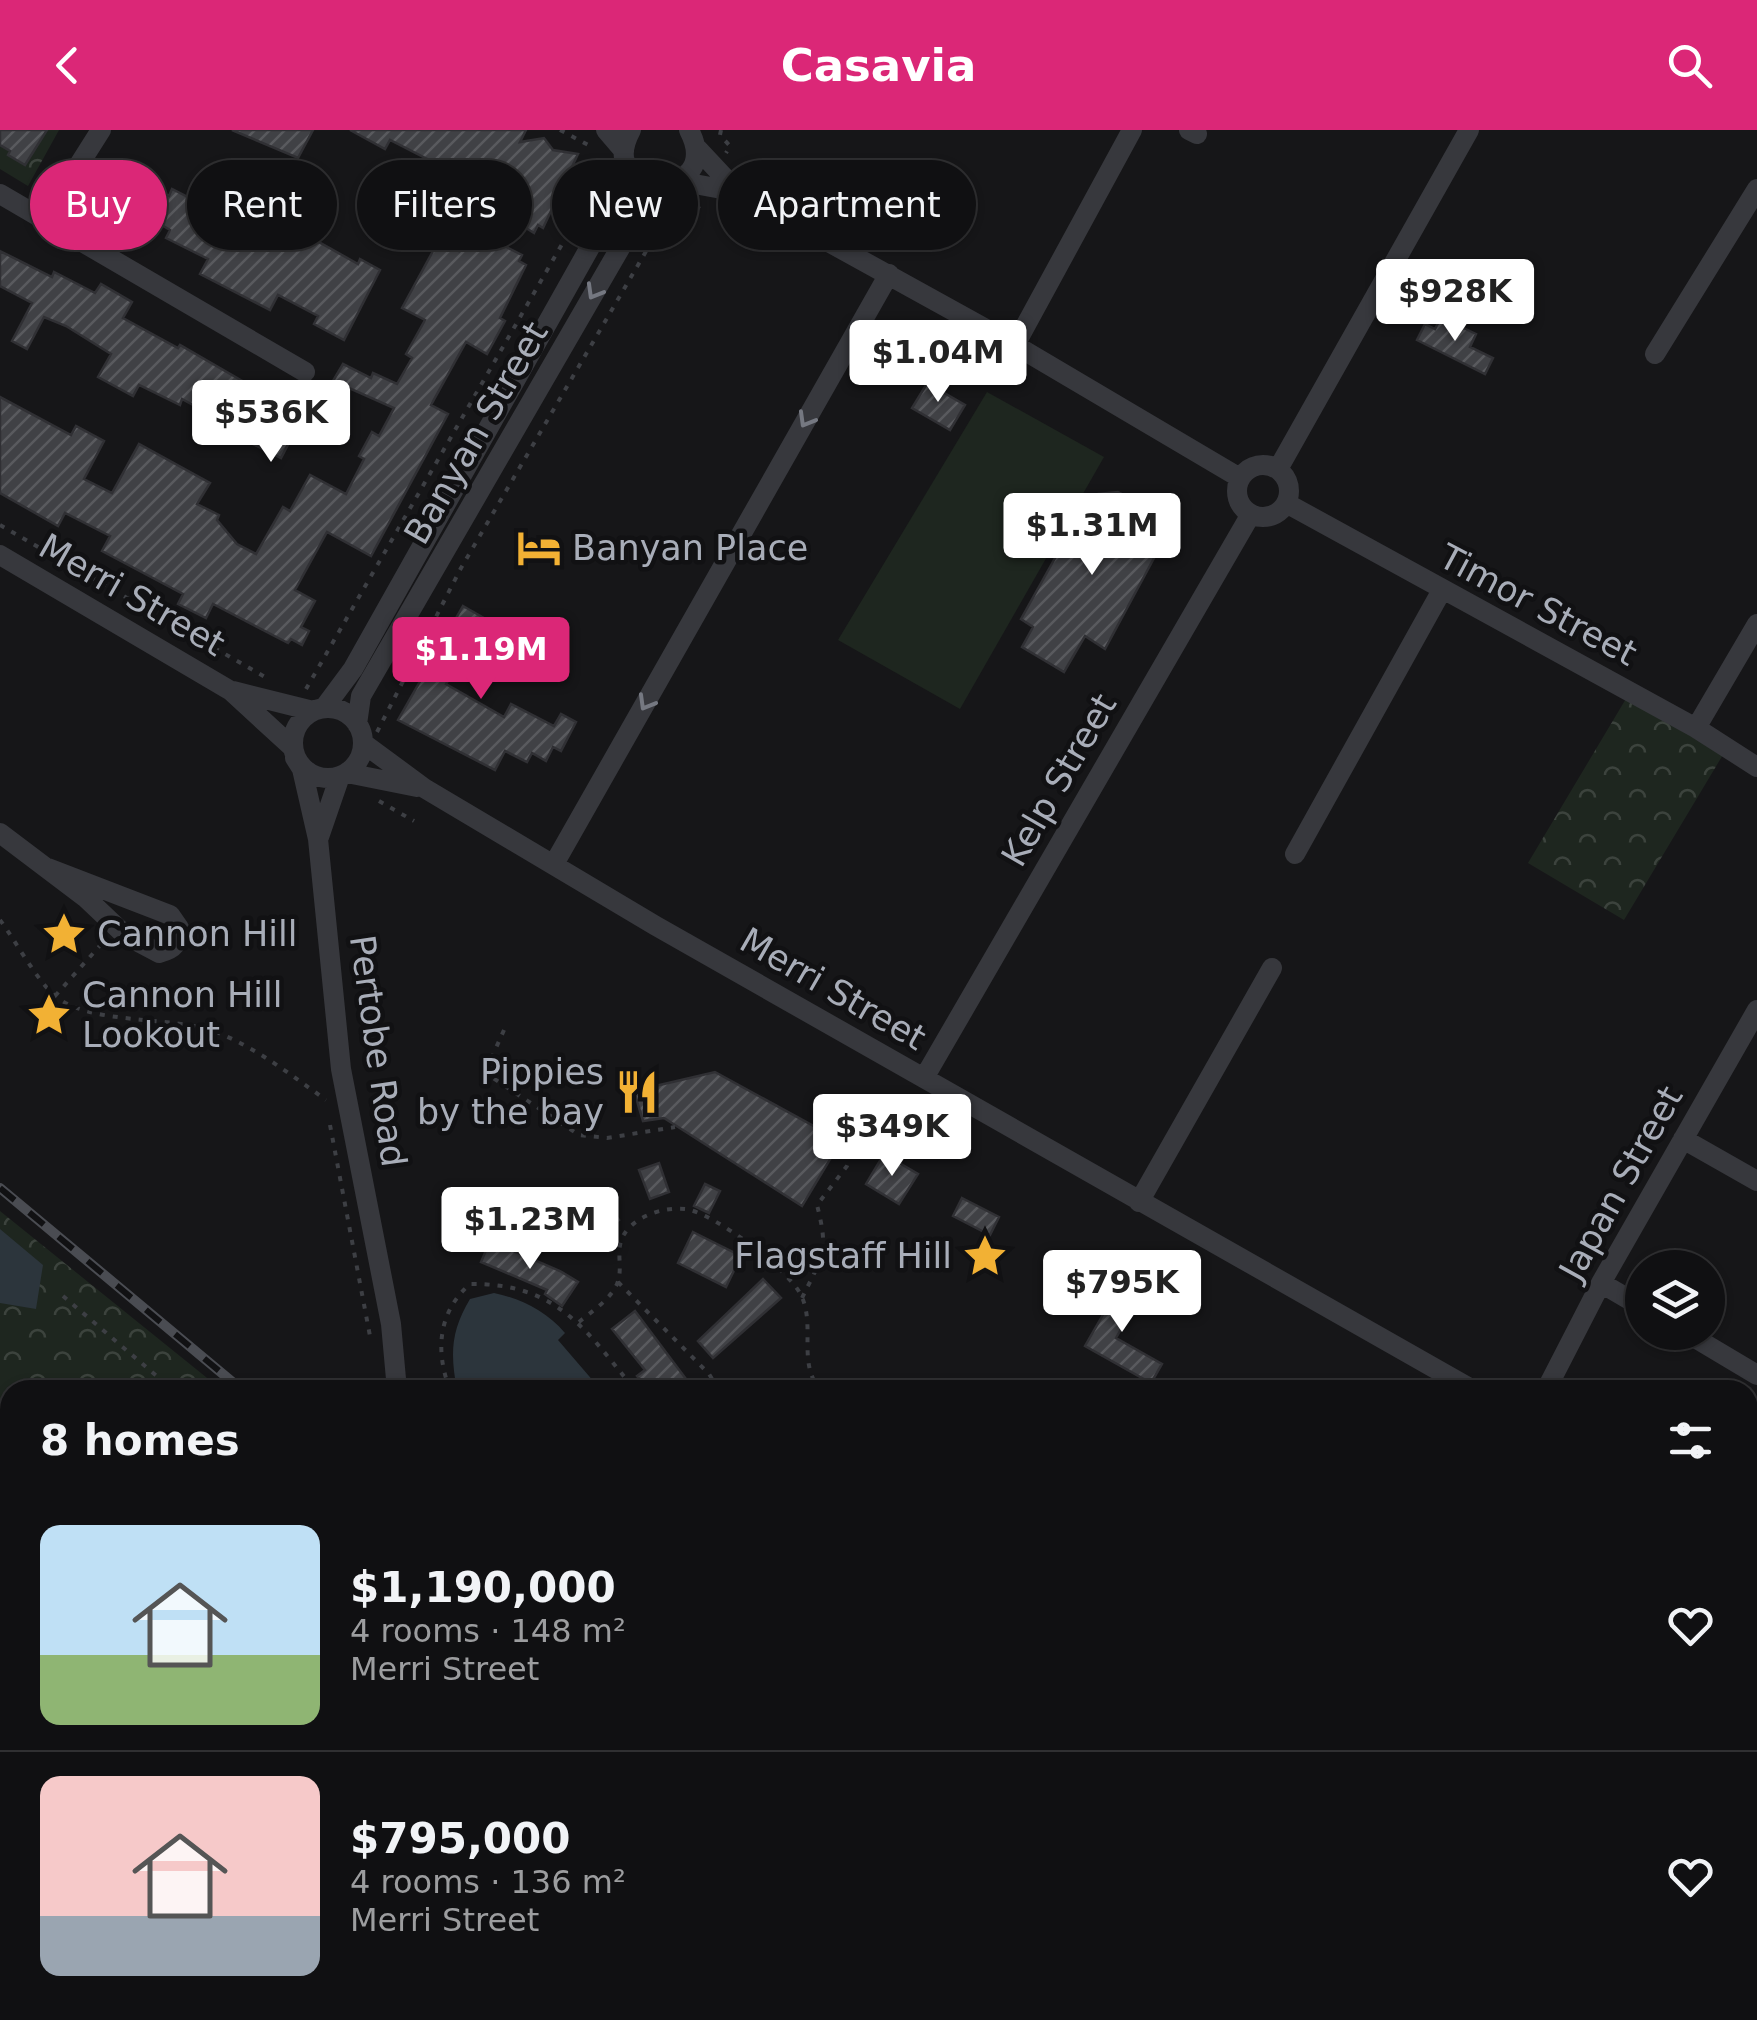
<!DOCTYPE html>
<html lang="en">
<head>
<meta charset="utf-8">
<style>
  body { margin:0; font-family:"DejaVu Sans",sans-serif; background:#19191b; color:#f1f3f6; height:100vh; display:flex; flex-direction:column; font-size:38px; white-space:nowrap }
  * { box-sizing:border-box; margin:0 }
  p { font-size:32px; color:#9c9d9f }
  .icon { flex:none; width:55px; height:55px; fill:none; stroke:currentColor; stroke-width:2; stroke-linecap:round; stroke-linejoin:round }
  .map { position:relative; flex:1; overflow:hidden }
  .panel { position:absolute; left:0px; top:1250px; width:1758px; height:640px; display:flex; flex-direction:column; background:#101012; border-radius:30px 30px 0 0; box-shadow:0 2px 8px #0004,0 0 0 2px #303032 }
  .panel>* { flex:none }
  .guide { position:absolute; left:30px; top:30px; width:1000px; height:90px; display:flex; gap:20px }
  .buttons { position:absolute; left:1625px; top:1120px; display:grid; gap:20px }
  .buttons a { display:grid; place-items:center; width:100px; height:100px; border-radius:50%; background:#101012; box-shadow:0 2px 8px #0004,0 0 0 2px #303032; font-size:50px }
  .price { position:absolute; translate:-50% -85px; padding:0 22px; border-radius:10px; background:#fff; color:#222; font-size:32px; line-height:65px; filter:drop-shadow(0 2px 5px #0008) }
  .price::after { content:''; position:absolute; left:50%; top:60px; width:30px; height:22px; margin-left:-15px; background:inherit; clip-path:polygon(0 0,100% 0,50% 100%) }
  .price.active { background:#db2777; color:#fff }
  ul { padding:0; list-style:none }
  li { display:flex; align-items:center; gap:30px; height:250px; padding:0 40px }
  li+li { border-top:2px solid #303032 }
  li span { display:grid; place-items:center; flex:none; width:280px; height:200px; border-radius:20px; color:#555 }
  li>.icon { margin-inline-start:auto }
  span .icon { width:120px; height:120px; fill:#fffc; stroke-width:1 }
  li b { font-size:42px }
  h2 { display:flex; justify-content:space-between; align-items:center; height:120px; padding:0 40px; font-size:42px }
  .pill { padding:0 35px; border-radius:45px; background:#101012; box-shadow:0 2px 8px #0004,0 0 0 2px #303032; font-size:35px; line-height:90px }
  .pill.active { background:#db2777; color:#fff }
  header { display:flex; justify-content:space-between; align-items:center; height:130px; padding:0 40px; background:#db2777; color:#fff; font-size:45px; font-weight:700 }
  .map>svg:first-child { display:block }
  .forest { fill:url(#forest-crowns) }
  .pitch { fill:#1e261f }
  .water { fill:#2c353c }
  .building { fill:url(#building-hatch); stroke:#303034; stroke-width:2.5 }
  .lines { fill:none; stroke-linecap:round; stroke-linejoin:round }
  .path { stroke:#3d3f44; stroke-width:4; stroke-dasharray:5 8; stroke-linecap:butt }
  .minor { stroke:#37383d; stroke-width:20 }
  .rail-casing { stroke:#4a4c52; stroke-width:10 }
  .rail { stroke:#111113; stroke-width:6; stroke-dasharray:19; stroke-linecap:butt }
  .oneway { stroke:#757881 }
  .labels { text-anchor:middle; stroke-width:9; stroke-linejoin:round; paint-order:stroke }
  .street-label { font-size:35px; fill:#a8adb8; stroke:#111113 }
  .poi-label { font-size:35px; fill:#a8adb8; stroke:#111113; text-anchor:start }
</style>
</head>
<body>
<header><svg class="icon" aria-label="back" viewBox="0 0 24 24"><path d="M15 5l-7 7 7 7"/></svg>Casavia<svg class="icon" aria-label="search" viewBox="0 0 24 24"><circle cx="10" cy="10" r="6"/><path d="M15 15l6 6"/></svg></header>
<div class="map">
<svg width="1757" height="1890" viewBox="0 0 1757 1890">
  <defs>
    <pattern id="forest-crowns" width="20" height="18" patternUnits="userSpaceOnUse" patternTransform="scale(2.5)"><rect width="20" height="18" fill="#1e261f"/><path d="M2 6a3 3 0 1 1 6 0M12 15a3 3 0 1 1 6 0" fill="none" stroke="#3c433d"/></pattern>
    <pattern id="building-hatch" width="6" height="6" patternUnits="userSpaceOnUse" patternTransform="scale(2.5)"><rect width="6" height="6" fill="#404145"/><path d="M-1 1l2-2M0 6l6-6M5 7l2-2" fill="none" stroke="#595a5e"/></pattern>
  </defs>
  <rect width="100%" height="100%" fill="#161618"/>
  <path class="forest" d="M0 0H59L28 56 0 39Z
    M1630 562 1727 618 1624 790 1528 733Z
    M0 1081 222 1260H10V1880H283L277 1890H0Z"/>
  <path class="pitch" d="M987 262 1104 327 960 579 838 510Z"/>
  <path class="water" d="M0 1099 43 1135 36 1179 0 1173Z
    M494 1163C522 1169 546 1181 565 1203L558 1210 601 1260H457C450 1223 451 1201 470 1169Z
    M0 1324 10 1329V1423L8 1397 0 1381Z
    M10 1486V1603L8 1600H0V1535L9 1524 7 1493Z
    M10 1640V1766L0 1769V1648Z"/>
  <path class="building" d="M0 0H47L25 35 8 25 10 21 0 15Z
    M232 0H313L298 28Z
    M350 0H526L520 12 544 8 553 20 578 24 543 98 538 95 534 103 463 59 468 50 390 10 385 19Z
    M118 37 169 66 172 59 229 88 233 80 279 103 286 90 312 104 310 107 358 134 360 129 380 140 344 210 314 194 318 186 278 165 270 180 200 144 208 129 166 108 170 100 104 61Z
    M471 99 522 125 519 131 526 135 500 188 505 191 487 224 466 212 431 275 448 284 371 426 327 402 295 460 315 471 301 497 309 501 302 515 291 509 288 513 213 474 206 488 178 474 183 464 102 421 110 406 65 383 58 396 0 363V267L71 305 76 296 104 311 84 349 112 363 139 314 210 353 197 374 219 385 217 390 237 414 256 424 283 377 290 381 310 345 346 364 364 329 359 326 372 302 379 306 394 278 333 251 343 234 371 248 373 243 397 254 412 228 406 224 425 190 402 178 439 110 459 121Z
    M0 121 52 147 54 142 95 163 101 154 132 172 123 188 178 218 180 215 303 286 281 328 239 307 242 302 182 269 180 275 139 255 133 266 98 247 111 224 66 196 44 187 27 219 12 211 32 173 0 156Z
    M1441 187 1476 204 1470 217 1493 228 1485 244 1417 210 1425 194 1435 199Z
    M931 247 945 255 941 261 965 275 950 300 912 278Z
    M1118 362 1151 379 1145 390 1167 404 1105 519 1085 506 1064 542 1022 517 1033 497 1021 489 1083 378 1098 364Z
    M463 476 554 528 545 545 475 505 446 554 504 587 511 574 554 596 561 584 576 592 561 621 553 617 546 631 532 623 527 632 505 621 495 640 398 590Z
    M715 942 841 1011 802 1076 664 988 643 991 634 961Z
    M884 1024 918 1044 899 1074 866 1054Z
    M659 1033 669 1062 650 1069 639 1040Z
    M705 1054 720 1061 709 1083 694 1076Z
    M580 1067 591 1080 603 1069 619 1090 596 1106 582 1105 561 1080Z
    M962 1068 999 1087 990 1105 953 1086Z
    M693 1102 741 1126 726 1157 678 1133Z
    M490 1111 560 1141 578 1152 562 1176 545 1164 547 1160 481 1132Z
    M763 1149 781 1168 713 1228 698 1211Z
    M1123 1150 1143 1161 1116 1208 1162 1234 1151 1253 1085 1216Z
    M635 1181 686 1249 672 1260H648L637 1246 645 1240 612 1199Z"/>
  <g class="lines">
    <path class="path" d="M560 0 592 17
      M721 0 720 5 730 16 726 23
      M676 77 695 84 699 76
      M0 395 265 547
      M306 559 599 50 601 28
      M377 602 461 438 669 82
      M379 671 414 691
      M0 790C15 810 36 849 54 865 89 896 172 885 216 902 257 918 291 945 326 970
      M55 866 105 810
      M504 900 491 929 493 948 579 1005 607 1008 675 997
      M330 995 370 1206
      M618 1152 709 1244 714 1252 713 1260
      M63 1166 173 1260
      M802 1168C823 1125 829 1122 817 1075L847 1036 857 1012 835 984 829 971
      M579 1192C592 1181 610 1170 617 1154 625 1135 611 1115 630 1097 644 1083 667 1077 686 1079 715 1084 788 1139 801 1165 816 1196 797 1232 820 1260
      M450 1260C435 1221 438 1182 470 1154 557 1153 585 1199 635 1260
      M0 1789 10 1785
      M181 1890 193 1880"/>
    <path class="minor" d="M606 0 624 21
      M631 0C592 72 727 72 689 0
      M1189 0 1197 4
      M695 16 738 62
      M678 51 738 62 1015 215 1240 348
      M0 64 305 242
      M44 90 101 0
      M1015 215 1132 0
      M1655 224 1757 59
      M1237 361a26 26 0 1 1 52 0a26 26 0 1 1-52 0Z
      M1278 339 1469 0
      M1286 373 1696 598 1757 637
      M0 425 231 561 292 617
      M233 561 313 581
      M293 613a35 35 0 1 1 70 0a35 35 0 1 1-70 0Z
      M324 578 353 539 621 62 626 33
      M357 594 361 566 645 75 669 55
      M1696 598 1757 494
      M363 613 424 658 656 796 1473 1260
      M295 628 302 639 318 709 341 939 391 1194 397 1260
      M347 643 417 657
      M0 703 86 768 125 805 159 823C175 819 178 814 179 798L170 785 48 738
      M319 707 340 646
      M1295 724 1442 460
      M554 734 889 144
      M924 948 1251 384
      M1683 1009 1757 1051
      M1139 1072 1272 838
      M1601 1153 1642 1177
      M1685 1202 1757 1245
      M1546 1260 1601 1153 1757 880
      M1748 1395H1757
      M1748 1682H1757
      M407 1880 428 1890
      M439 1880 476 1890
      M1621 1880 1623 1890
      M270 1890 278 1880
      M504 1890 510 1880
      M667 1890 734 1880
      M1371 1890V1880"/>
    <g class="rail-casing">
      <path id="rail" d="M0 1058 242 1260
        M1748 1453H1757"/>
    </g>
    <use href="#rail" class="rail"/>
  </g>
  <defs><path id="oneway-chevron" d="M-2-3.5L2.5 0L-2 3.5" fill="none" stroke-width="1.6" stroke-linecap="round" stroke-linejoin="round" transform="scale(2.5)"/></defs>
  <g class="oneway">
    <use href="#oneway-chevron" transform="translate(594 162) rotate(120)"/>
    <use href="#oneway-chevron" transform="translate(806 290) rotate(120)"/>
    <use href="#oneway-chevron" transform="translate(646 573) rotate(120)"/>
  </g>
  <defs>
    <g id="hotel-bare" transform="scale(3.45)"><path d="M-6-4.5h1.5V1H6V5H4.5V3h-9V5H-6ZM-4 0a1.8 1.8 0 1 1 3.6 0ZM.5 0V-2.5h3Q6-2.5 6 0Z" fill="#f2b134" stroke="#111113" stroke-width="2.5" paint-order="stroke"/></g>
    <g id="sight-bare" transform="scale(3.45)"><path d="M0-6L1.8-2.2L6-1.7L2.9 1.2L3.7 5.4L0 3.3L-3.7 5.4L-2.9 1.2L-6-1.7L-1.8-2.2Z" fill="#f2b134" stroke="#111113" stroke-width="2.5" paint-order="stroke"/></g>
    <g id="restaurant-bare" transform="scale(3.45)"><path d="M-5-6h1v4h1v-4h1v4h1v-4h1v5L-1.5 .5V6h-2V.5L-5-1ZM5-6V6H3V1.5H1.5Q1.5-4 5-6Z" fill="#f2b134" stroke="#111113" stroke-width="2.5" paint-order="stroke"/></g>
  </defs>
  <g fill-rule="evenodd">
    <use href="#hotel-bare" x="539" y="418"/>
    <use href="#sight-bare" x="64" y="804"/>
    <use href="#sight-bare" x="49" y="885"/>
    <use href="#restaurant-bare" x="637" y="962"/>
    <use href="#sight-bare" x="985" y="1126"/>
  </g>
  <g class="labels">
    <g class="street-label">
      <text transform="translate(476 303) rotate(-60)" y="12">Banyan Street</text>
      <text transform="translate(132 465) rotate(30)" y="12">Merri Street</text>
      <text transform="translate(1538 475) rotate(28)" y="12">Timor Street</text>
      <text transform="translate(1059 650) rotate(-60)" y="12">Kelp Street</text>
      <text transform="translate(833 859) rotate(30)" y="12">Merri Street</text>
      <text transform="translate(378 921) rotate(82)" y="12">Pertobe Road</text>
      <text transform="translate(1621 1053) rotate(-61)" y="12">Japan Street</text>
    </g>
    <g class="poi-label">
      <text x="572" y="430">Banyan Place</text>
      <text x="97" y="816">Cannon Hill</text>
      <text x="82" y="877">Cannon Hill<tspan x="82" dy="40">Lookout</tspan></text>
      <text x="604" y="954" text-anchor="end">Pippies<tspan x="604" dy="40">by the bay</tspan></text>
      <text x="952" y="1138" text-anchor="end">Flagstaff Hill</text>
    </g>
  </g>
</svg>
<div class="buttons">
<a><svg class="icon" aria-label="layers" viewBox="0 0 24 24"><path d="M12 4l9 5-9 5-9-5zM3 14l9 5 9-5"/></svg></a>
</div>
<b class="price" style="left:1455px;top:214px">$928K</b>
<b class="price" style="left:938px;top:275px">$1.04M</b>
<b class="price" style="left:271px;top:335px">$536K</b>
<b class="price" style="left:1092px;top:448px">$1.31M</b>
<b class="price active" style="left:481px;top:572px">$1.19M</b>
<b class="price" style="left:892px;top:1049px">$349K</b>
<b class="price" style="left:530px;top:1142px">$1.23M</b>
<b class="price" style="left:1122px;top:1205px">$795K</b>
<div class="guide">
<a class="pill active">Buy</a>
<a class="pill">Rent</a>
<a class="pill">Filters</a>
<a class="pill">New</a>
<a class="pill">Apartment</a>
</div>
<section class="panel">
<h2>8 homes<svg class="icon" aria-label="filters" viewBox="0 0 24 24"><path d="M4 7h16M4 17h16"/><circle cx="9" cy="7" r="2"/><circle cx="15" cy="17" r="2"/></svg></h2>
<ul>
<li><span style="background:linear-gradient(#bfe0f5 65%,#8fb573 0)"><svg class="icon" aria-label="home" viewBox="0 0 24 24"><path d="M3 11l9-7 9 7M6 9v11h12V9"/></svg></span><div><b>$1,190,000</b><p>4 rooms · 148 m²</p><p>Merri Street</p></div><svg class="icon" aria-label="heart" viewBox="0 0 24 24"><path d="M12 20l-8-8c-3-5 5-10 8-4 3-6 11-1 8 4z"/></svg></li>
<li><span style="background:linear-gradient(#f6c9c9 70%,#9aa5b1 0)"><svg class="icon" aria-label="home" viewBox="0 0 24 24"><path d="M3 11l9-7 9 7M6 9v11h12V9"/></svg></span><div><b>$795,000</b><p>4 rooms · 136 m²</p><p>Merri Street</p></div><svg class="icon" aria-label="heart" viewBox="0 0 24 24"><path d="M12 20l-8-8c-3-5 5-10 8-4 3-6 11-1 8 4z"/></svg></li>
</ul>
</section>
</div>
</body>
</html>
